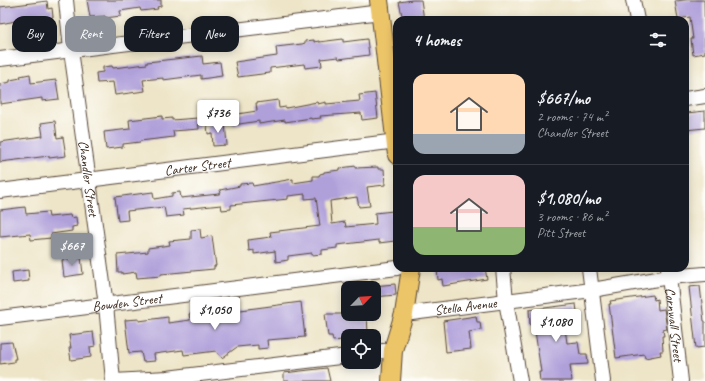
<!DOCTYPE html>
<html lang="en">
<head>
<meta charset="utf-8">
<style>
  body { margin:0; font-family:Caveat,sans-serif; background:#242831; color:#f1f3f6; height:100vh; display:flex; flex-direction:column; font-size:15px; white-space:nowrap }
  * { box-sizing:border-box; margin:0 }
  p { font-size:13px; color:#9ea1a6 }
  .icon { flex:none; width:22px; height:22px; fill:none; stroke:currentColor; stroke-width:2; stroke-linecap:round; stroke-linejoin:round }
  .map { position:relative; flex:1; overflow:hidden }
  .details { position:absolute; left:393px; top:16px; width:296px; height:256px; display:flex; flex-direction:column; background:#171b24; border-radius:12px; box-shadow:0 2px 10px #0003 }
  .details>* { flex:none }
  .guide { position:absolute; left:12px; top:16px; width:321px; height:36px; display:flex; gap:8px }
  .needle { width:26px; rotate:65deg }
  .buttons { position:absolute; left:341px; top:281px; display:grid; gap:8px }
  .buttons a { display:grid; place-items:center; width:40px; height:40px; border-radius:8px; background:#171b24; box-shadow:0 2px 10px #0003; font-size:20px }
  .price { position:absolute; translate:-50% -34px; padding:0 9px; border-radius:4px; background:#fff; color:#222; font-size:13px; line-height:26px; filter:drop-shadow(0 1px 2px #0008) }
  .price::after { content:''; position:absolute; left:50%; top:24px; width:12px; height:9px; margin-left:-6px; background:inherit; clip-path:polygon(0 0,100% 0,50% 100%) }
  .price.active { background:#8c9099; color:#fff }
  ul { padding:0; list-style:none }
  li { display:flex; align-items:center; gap:12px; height:100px; padding:0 20px }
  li+li { border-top:1px solid #363941 }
  li span { display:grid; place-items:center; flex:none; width:112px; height:80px; border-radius:12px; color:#555 }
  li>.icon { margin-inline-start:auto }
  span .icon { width:48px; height:48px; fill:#fffc; stroke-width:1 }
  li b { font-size:17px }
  h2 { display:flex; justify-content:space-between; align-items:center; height:48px; padding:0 20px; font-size:17px }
  .chip { padding:0 14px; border-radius:12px; background:#171b24; box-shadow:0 2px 10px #0003; font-size:14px; line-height:36px }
  .chip.active { background:#8c9099; color:#fff }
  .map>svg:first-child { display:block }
  .building { fill:#b0a0da }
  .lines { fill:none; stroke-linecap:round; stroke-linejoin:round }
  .minor-casing { stroke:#564638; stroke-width:16 }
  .major-casing { stroke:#564638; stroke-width:20 }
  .minor { stroke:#fff; stroke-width:14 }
  .major { stroke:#edc569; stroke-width:18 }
  .labels { text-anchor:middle; stroke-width:3; stroke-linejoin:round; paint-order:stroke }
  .street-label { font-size:14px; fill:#3b2a1e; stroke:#fdfcf7 }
</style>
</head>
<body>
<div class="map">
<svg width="705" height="381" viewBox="0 0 705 381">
  <rect width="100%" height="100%" fill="#fdfcf7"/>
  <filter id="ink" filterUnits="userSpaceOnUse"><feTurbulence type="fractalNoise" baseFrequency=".025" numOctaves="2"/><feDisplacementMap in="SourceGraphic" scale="8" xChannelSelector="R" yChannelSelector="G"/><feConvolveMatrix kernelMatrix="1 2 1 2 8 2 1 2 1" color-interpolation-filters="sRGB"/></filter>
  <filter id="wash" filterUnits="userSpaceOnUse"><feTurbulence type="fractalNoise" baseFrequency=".012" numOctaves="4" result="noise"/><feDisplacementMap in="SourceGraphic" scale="16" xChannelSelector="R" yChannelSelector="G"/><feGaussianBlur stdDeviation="0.9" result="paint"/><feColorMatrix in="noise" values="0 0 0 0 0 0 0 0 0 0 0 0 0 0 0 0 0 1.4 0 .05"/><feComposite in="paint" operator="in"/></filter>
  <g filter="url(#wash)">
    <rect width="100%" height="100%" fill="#eee5c8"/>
    <g id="blocks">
      <path class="building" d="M87 0H161V6L157 7 158 9 141 11 140 8 120 11 121 16 105 18V16L90 17Z
        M412 0H421L424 20H403L399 2Z
        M685 0H704L705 53 693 55 691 39H693L690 17 678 19 675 1Z
        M47 1 48 9 52 8 53 17 49 18 50 25 33 27 32 18 0 24V7Z
        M343 39V42L367 39 369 55 339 59 338 57 321 59 322 66 305 68 304 64 270 68V73L238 77 235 62 277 56 276 47 302 44 305 43V41L314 40V42L319 41V42Z
        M202 56 203 64 220 62 222 76 201 79V75L163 80V78L143 80 145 91 115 95 113 82 97 83 96 73 103 72V67L112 66 113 68 147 64V62Z
        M30 74 31 83 56 80 59 99 42 101V98L0 104V84L10 82V80L21 78 20 76Z
        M375 93 378 118 362 120 361 113 320 116 321 118 311 119V118L285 122V120L259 124V121L233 125 231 115 257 111 256 103 278 100 279 108 286 107V108L317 102 318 104 326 102V104L360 101 359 95Z
        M705 111V128L685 130V114H687V113Z
        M162 116V119L172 118V120L198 118 199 129 173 131 174 137 140 141V142L123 144V147L106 149 104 132 130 129 129 120Z
        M55 121 57 138 63 137 66 156 49 158V156L0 162V142L43 136 41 123Z
        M225 123 227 145 213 146 212 133 208 134 207 125Z
        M356 166V168L378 167V169H384L385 185 367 187 370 206 359 207 357 197 330 201 332 224 345 222 346 227 376 224 375 213 393 211 395 241 379 243V240L337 245V248L322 250V254L312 255V253L288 256V260L276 262 275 251 254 254V250L249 251 248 240 271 237 270 232 320 226 316 198 305 199V194L288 196V199L231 205V209L222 210 221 205 183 209 184 215 166 217 164 207 127 211 128 220 118 221 115 197 153 192 154 199 172 196V193L180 192 181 198 219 194 221 193 220 190 240 186V184L252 183 253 186 293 179V183L313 180V176H319L320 174 324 173V172L340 170V168Z
        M25 207 26 214 48 212 49 217 70 215 71 218 76 217 77 226 72 227V231L51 234V238L31 240 30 234 0 237V210Z
        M200 229 201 238 212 236 216 266H214V269L161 274V276L137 278 136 272 122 274V272H118L117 255 148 252V248L170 245 169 241 191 239V230Z
        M81 257 83 274 64 277 62 260Z
        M437 268H485L487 279 443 286 442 279 438 280Z
        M28 270 29 281 13 283 12 272Z
        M395 284 396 295 374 297 373 286Z
        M700 286 704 321H705V347L696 348 689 287Z
        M653 295 654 300 657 299 658 310 664 309 667 329 663 330 664 336H662L663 351H660L661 355 645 358 644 354 616 358 609 304H611L610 301Z
        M301 302 305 337 267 340 268 348 258 349V345L237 347 222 358 216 351 184 355 183 350 154 354 155 361 143 362 141 352 129 353 125 320 139 319V321L168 317V323L190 320 189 314 208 311 217 310 218 313Z
        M576 304 578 319 564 321 567 343 578 342 580 354H587L588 364 570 365 572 381H540L539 372H541L534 324 530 325 529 310Z
        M325 314H367L368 334 342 337V340L333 341 332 336H328Z
        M476 316 477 322H480L481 330 469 332 471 349 446 352 443 321Z
        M93 332 95 346 90 347 91 357 71 360 69 348H71L69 335Z
        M12 342 16 359H14V362L0 364V343Z
        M327 368 330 381H284V373Z"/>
    </g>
  </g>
  <g filter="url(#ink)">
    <use href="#blocks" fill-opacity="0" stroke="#564638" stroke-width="1"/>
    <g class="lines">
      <g class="minor-casing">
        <g id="minor">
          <path id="s1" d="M66 0 71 50 106 305 113 381"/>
          <path d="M633 0 637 20"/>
          <path d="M0 59 381 12"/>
          <path d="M685 99 705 96"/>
          <path id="s2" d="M0 191 397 141"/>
          <path d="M503 268 506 301 520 381"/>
          <path d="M589 268 603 381"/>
          <path id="s3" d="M668 268 681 381"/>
          <path id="s4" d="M404 314 592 290 669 277 705 274"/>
          <path id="s5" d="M0 318 397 268"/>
          <path d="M374 352 393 350"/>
          <path d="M114 381 167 378 348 356"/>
        </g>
      </g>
      <g class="major-casing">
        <path id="major" d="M379 0 397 155
          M391 381 393 350 404 314 411 268"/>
      </g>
      <use href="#minor" class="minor"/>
      <use href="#major" class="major"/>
    </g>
  </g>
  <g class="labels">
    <g class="street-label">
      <text dy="5" stroke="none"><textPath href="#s2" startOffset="199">Carter Street</textPath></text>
      <text dy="5" stroke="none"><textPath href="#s1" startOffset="180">Chandler Street</textPath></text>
      <text dy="5" stroke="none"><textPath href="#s5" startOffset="128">Bowden Street</textPath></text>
      <text dy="5" stroke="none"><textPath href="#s4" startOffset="62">Stella Avenue</textPath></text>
      <text dy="5" stroke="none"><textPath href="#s3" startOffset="57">Cornwall Street</textPath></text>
    </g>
  </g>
</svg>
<div class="buttons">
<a><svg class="needle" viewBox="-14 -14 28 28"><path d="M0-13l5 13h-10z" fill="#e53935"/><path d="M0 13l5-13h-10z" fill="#9ea1a6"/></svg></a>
<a><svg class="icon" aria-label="locate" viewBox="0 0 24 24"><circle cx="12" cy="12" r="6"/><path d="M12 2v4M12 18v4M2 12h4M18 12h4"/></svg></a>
</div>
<b class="price" style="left:218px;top:134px">$736</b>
<b class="price active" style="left:72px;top:267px">$667</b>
<b class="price" style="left:215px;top:331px">$1,050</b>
<b class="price" style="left:556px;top:343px">$1,080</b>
<div class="guide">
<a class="chip">Buy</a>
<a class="chip active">Rent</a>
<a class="chip">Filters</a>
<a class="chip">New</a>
</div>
<section class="details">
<h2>4 homes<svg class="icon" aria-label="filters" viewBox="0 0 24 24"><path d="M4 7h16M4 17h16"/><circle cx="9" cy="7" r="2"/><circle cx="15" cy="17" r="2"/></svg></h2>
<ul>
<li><span style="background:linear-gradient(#ffd9b3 75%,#9aa5b1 0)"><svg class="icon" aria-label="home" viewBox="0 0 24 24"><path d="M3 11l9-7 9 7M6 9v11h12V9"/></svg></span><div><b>$667/mo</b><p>2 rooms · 74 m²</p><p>Chandler Street</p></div></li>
<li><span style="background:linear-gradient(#f6c9c9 65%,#8fb573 0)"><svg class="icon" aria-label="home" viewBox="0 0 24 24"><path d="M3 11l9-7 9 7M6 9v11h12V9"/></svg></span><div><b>$1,080/mo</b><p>3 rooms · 86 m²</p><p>Pitt Street</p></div></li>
</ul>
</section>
</div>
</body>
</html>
